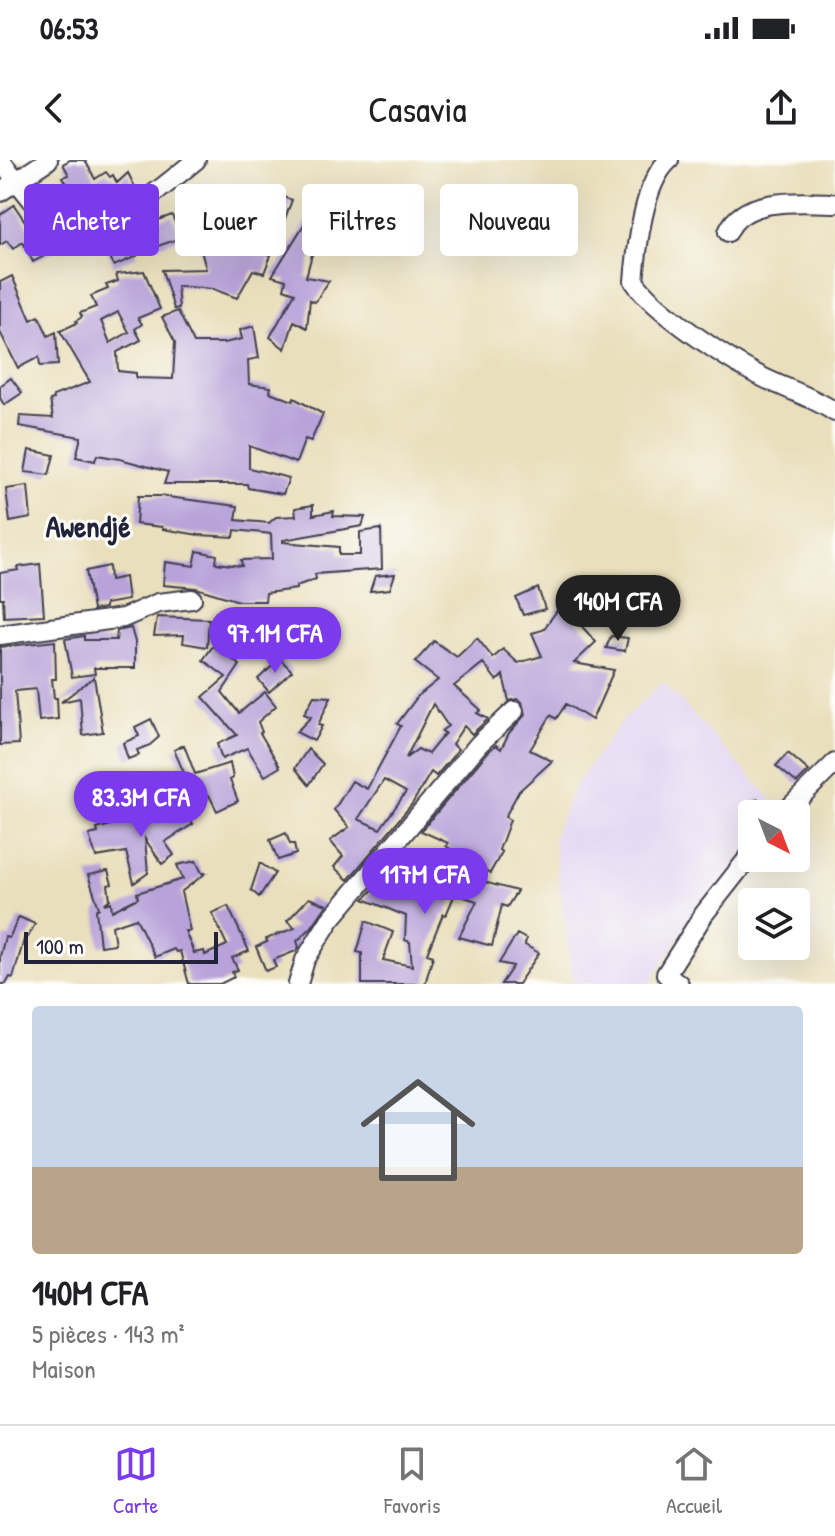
<!DOCTYPE html>
<html lang="fr">
<head>
<meta charset="utf-8">
<style>
  body { margin:0; font-family:"Patrick Hand",sans-serif; background:#f2f2f2; color:#202124; height:100vh; display:flex; flex-direction:column; font-size:30px; white-space:nowrap }
  * { box-sizing:border-box; margin:0 }
  p { font-size:26px; color:#757577 }
  .icon { flex:none; width:44px; height:44px; fill:none; stroke:currentColor; stroke-width:2; stroke-linecap:round; stroke-linejoin:round }
  .map { position:relative; height:824px; overflow:hidden }
  .details { display:flex; flex-direction:column; background:#fff; flex:1 }
  .details>* { flex:none }
  .top-card { position:absolute; left:24px; top:24px; width:788px; height:72px; display:flex; gap:16px }
  .needle { width:52px; rotate:138deg }
  .buttons { position:absolute; left:738px; top:640px; display:grid; gap:16px }
  .buttons a { display:grid; place-items:center; width:72px; height:72px; border-radius:8px; background:#fff; box-shadow:0 8px 32px #0002; font-size:40px }
  .scale { position:absolute; left:24px; bottom:20px; width:194px; box-sizing:border-box; padding-left:8px; border:4px solid #22223b; border-top:0; font-size:22px; line-height:28px; white-space:nowrap; color:#22223b; -webkit-text-stroke:6px #fdfcf7; paint-order:stroke }
  .price { position:absolute; translate:-50% -68px; padding:0 18px; border-radius:28px; background:#7c3aed; color:#fff; font-size:26px; line-height:52px; filter:drop-shadow(0 2px 4px #0008) }
  .price::after { content:''; position:absolute; left:50%; top:48px; width:24px; height:18px; margin-left:-12px; background:inherit; clip-path:polygon(0 0,100% 0,50% 100%) }
  .price.selected { background:#222; color:#fff }
  ul { padding:0; list-style:none }
  li { display:grid; align-content:center; gap:16px; height:424px; padding:0 32px }
  li+li { border-top:2px solid #e0e0e0 }
  li span { display:grid; place-items:center; height:248px; border-radius:8px; color:#555 }
  li>.icon { margin-inline-start:auto }
  span .icon { width:144px; height:144px; fill:#fffc; stroke-width:1 }
  li b { font-size:34px }
  .chip { padding:0 28px; border-radius:8px; background:#fff; box-shadow:0 8px 32px #0002; font-size:28px; line-height:72px }
  .chip.selected { background:#7c3aed; color:#fff }
  .status { display:flex; justify-content:space-between; align-items:center; height:56px; padding:0 40px; background:#fff; direction:ltr }
  .status svg { height:22px; fill:currentColor }
  header { display:flex; justify-content:space-between; align-items:center; height:104px; padding:0 32px; background:#fff; font-size:36px; font-weight:600 }
  .tabs { display:flex; justify-content:space-around; align-items:center; height:112px; border-top:2px solid #e0e0e0; background:#fff; font-size:22px; color:#757577 }
  .tabs a { display:grid; justify-items:center; gap:4px }
  .tabs .selected { color:#7c3aed }
  .map>svg:first-child { display:block }
  .built { fill:#e2d4f3 }
  .building { fill:#b7a2d9; fill-rule:evenodd }
  .lines { fill:none; stroke-linecap:round; stroke-linejoin:round }
  .minor-casing { stroke:#403e4e; stroke-width:22 }
  .minor { stroke:#fff; stroke-width:18 }
  .labels { text-anchor:middle; stroke-width:6; stroke-linejoin:round; paint-order:stroke }
  .district-label { font-size:30px; font-weight:bold; fill:#22223b; stroke:#fdfcf7 }
</style>
</head>
<body>
<div class="status"><b>06:53</b><svg viewBox="0 0 49 12"><path d="M0 12V9h3v3zM5 12V6h3v6zM10 12V3h3v9zM15 12V0h3v12zM26 1h20v11H26zM47 4h2v5h-2z"/></svg></div>
<header><svg class="icon" aria-label="back" viewBox="0 0 24 24"><path d="M15 5l-7 7 7 7"/></svg>Casavia<svg class="icon" aria-label="share" viewBox="0 0 24 24"><path d="M12 15V3M7 8l5-5 5 5M5 13v7h14v-7"/></svg></header>
<div class="map">
<svg width="835" height="824" viewBox="0 0 835 824">
  <rect width="100%" height="100%" fill="#fdfcf7"/>
  <filter id="ink" filterUnits="userSpaceOnUse"><feTurbulence type="fractalNoise" baseFrequency=".0125" numOctaves="2"/><feDisplacementMap in="SourceGraphic" scale="16" xChannelSelector="R" yChannelSelector="G"/><feConvolveMatrix kernelMatrix="1 2 1 2 8 2 1 2 1" color-interpolation-filters="sRGB"/></filter>
  <filter id="wash" filterUnits="userSpaceOnUse"><feTurbulence type="fractalNoise" baseFrequency=".006" numOctaves="4" result="noise"/><feDisplacementMap in="SourceGraphic" scale="32" xChannelSelector="R" yChannelSelector="G"/><feGaussianBlur stdDeviation="1.8" result="paint"/><feColorMatrix in="noise" values="0 0 0 0 0 0 0 0 0 0 0 0 0 0 0 0 0 1.4 0 .05"/><feComposite in="paint" operator="in"/></filter>
  <g filter="url(#wash)">
    <rect width="100%" height="100%" fill="#e9dfbc"/>
    <path class="built" d="M663 522 780 649 776 654H752V684L681 773 650 824H573L553 678 575 625 621 562Z"/>
    <g id="blocks">
      <path class="building" d="M70 0H85L95 19 106 12 110 17 113 15 117 23 128 13 137 31 101 52 88 57 72 58 66 46 76 39 63 17 69 15 63 4Z
        M215 25 228 44 239 35 246 45 226 60 238 74 231 80 271 95 264 113 253 110 237 138 213 129 177 126 179 148 174 149 162 110 206 109 199 83 210 80 206 75 213 69 193 42Z
        M270 33 292 40 283 64 264 56Z
        M14 45 39 82 50 77 56 90 33 102 23 82 13 89 7 81 0 85V55Z
        M172 55 181 78 155 87 147 64Z
        M308 58 327 65 315 83 306 117 329 121 315 142 310 140 307 168 294 161 285 189 270 177 295 133 284 129 286 120 272 116Z
        M131 80 137 96 114 106 107 90Z
        M144 111 160 149 138 158 142 164 135 169 141 180 117 192 118 211 136 213V218L173 219 175 182 162 157 178 151 194 183H224L242 179 240 170 254 166 259 198 248 200 249 224 271 227 270 232 293 241 294 238 323 254 311 281 305 279 296 303 249 286V308L289 318 283 334 248 328 247 324H164L168 312 120 299 97 295 95 301 76 297 81 277 19 266 20 256 53 258 50 240 54 239 53 236 90 222 60 171 77 163 76 161 82 157 80 153 96 147 91 136 108 129 106 125 118 121 116 114ZM118 152 129 172 110 183 101 161Z
        M12 116 31 160 39 156 48 176 56 172 58 205 40 206 39 197 18 208 0 172V122Z
        M11 218 22 233 4 245 0 238V226Z
        M29 290 54 295 49 315 25 312Z
        M28 326 31 358 10 362 6 329Z
        M138 336H160L238 346 236 360 269 363 276 357 296 356 295 348 313 345V355L334 351 333 356 365 357 362 366 283 380V382L339 387V395H360V372L381 369 382 409 315 414 316 419 296 426V429L266 433 265 441H239L196 428 163 425 165 402 194 406 197 391 217 395 216 403 242 406 241 400 272 399 271 374 235 370 234 377 199 375 162 369V367L136 364Z
        M40 404 44 455 4 457 3 438H0V413L19 410 18 407Z
        M109 406 110 420 125 417 128 440 105 444V448L93 450 86 411Z
        M395 414 390 429 370 431 375 416Z
        M538 428 545 449 523 455 516 438Z
        M565 432 586 441 577 461 596 482 574 503 614 510 592 560 566 544 556 559 551 555 530 590 552 601 519 631 505 657 510 660 499 690 502 692 490 713 446 686 448 683 421 671 488 592 496 585 501 589 509 573 525 555 522 542 517 539 509 541 503 515 497 521 483 503 454 526 481 550 477 553 488 559 472 574 464 566 452 584 458 589 453 596 436 616 431 612 412 644 348 720 334 707 343 696 330 681 349 667 334 650 352 621 367 629 401 566 397 564 418 536 438 520 415 502 434 481 457 497 477 478 493 498 503 489 518 503 542 496 532 473 543 470 561 445 558 446ZM433 544 448 566 441 571 445 573 428 594 418 589 406 598ZM384 620 406 632 380 669 358 659Z
        M157 457 209 459 207 487 183 483 184 475 154 476Z
        M258 457 292 479 283 494 251 473Z
        M131 468 135 482V508H94L95 514 72 517 65 479 84 476V480H116L117 471Z
        M611 476 628 478 625 491 606 488Z
        M55 481 56 519H52L54 538H57L58 559 39 561 36 529 15 531 19 584 0 585V487Z
        M213 486 240 505 222 532 239 553 265 532 276 546 258 562 262 572 260 573 280 607 265 616 247 588 222 599 217 584 237 575 203 537 226 517 203 500Z
        M280 499 292 511 269 532 258 519Z
        M94 517 103 572 83 575 80 538 61 542Z
        M314 536 331 537 318 565 322 566 314 581 296 572 311 557 304 554Z
        M151 559 159 577 150 585 137 590 139 595 128 599 123 583 139 576 135 567Z
        M184 585 195 614 230 603 233 618 230 620 238 641 217 651 209 635 191 644 177 620 185 615 174 590Z
        M308 589 323 604 309 625 295 608Z
        M788 593 809 611 797 623 776 606Z
        M758 639 766 647 759 654 750 646Z
        M182 644 193 664 165 682 174 695 162 704 145 679 148 713 134 723 126 692 96 697 89 675 98 673 97 669 140 656 143 668 166 650 169 654Z
        M286 673 290 684H294L296 694 278 700 270 680Z
        M407 688 448 707 451 713 517 731 507 747 502 745 492 786 459 777 477 741 455 734 446 755 443 754 427 794 433 796 425 824H362V793L357 792 366 761 393 772 383 800 412 806 410 782 405 780 406 756 364 739 393 708 390 707Z
        M196 701 202 713H206L181 732 190 771H185L194 793 204 791 205 795 227 785 212 753 228 746 249 791 232 798 238 810 232 812 234 817 220 824H189L180 791 176 792 174 789 155 797 136 758 112 766 115 784 100 786 96 750 99 748 88 715 108 711 112 724 108 725 110 739 104 744 111 742 112 751 138 738 137 733 183 719 177 705Z
        M260 703 275 713 259 737 251 730Z
        M309 738 327 745 311 768 297 781 299 787 296 791 273 800 276 807 266 811 256 787 267 782 266 779 295 768 287 761Z
        M19 757 35 764 28 777 25 776 13 818 10 817 6 824H0V796L5 777 9 778Z
        M517 774 526 779 525 785 539 793 518 824H501L513 806 499 803Z"/>
    </g>
  </g>
  <g filter="url(#ink)">
    <use href="#blocks" fill-opacity="0" stroke="#403e4e" stroke-width="2"/>
    <g class="lines">
      <g class="minor-casing">
        <path id="minor" d="M0 0 47 59C56 65 66 71 76 71 112 72 169 22 196 0
          M669 0C643 23 637 87 634 121 654 151 728 200 762 217 786 229 813 237 835 252
          M0 32 48 0
          M728 72C743 36 803 42 835 43
          M0 475 123 458 158 443 192 439
          M783 654 835 603
          M298 824 305 800 330 760 479 584 514 551
          M679 824 666 814 704 754 752 693"/>
      </g>
      <use href="#minor" class="minor"/>
    </g>
  </g>
  <g class="labels">
    <g class="district-label">
      <text x="88" y="377">Awendjé</text>
    </g>
  </g>
</svg>
<div class="buttons">
<a><svg class="needle" viewBox="-14 -14 28 28"><path d="M0-13l5 13h-10z" fill="#e53935"/><path d="M0 13l5-13h-10z" fill="#757577"/></svg></a>
<a><svg class="icon" aria-label="layers" viewBox="0 0 24 24"><path d="M12 4l9 5-9 5-9-5zM3 14l9 5 9-5"/></svg></a>
</div>
<div class="scale">100 m</div>
<b class="price selected" style="left:618px;top:483px">140M CFA</b>
<b class="price" style="left:275px;top:515px">97.1M CFA</b>
<b class="price" style="left:141px;top:679px">83.3M CFA</b>
<b class="price" style="left:425px;top:756px">117M CFA</b>
<div class="top-card">
<a class="chip selected">Acheter</a>
<a class="chip">Louer</a>
<a class="chip">Filtres</a>
<a class="chip">Nouveau</a>
</div>
</div>
<section class="details">
<ul>
<li><span style="background:linear-gradient(#c9d6e8 65%,#b9a48a 0)"><svg class="icon" aria-label="home" viewBox="0 0 24 24"><path d="M3 11l9-7 9 7M6 9v11h12V9"/></svg></span><div><b>140M CFA</b><p>5 pièces · 143 m²</p><p>Maison</p></div></li>
</ul>
</section>
<nav class="tabs">
<a class="selected"><svg class="icon" aria-label="map" viewBox="0 0 24 24"><path d="M3 6l6-2 6 2 6-2v14l-6 2-6-2-6 2zM9 4v14M15 6v14"/></svg>Carte</a>
<a><svg class="icon" aria-label="saved" viewBox="0 0 24 24"><path d="M7 4h10v16l-5-4-5 4z"/></svg>Favoris</a>
<a><svg class="icon" aria-label="home" viewBox="0 0 24 24"><path d="M3 11l9-7 9 7M6 9v11h12V9"/></svg>Accueil</a>
</nav>
</body>
</html>
